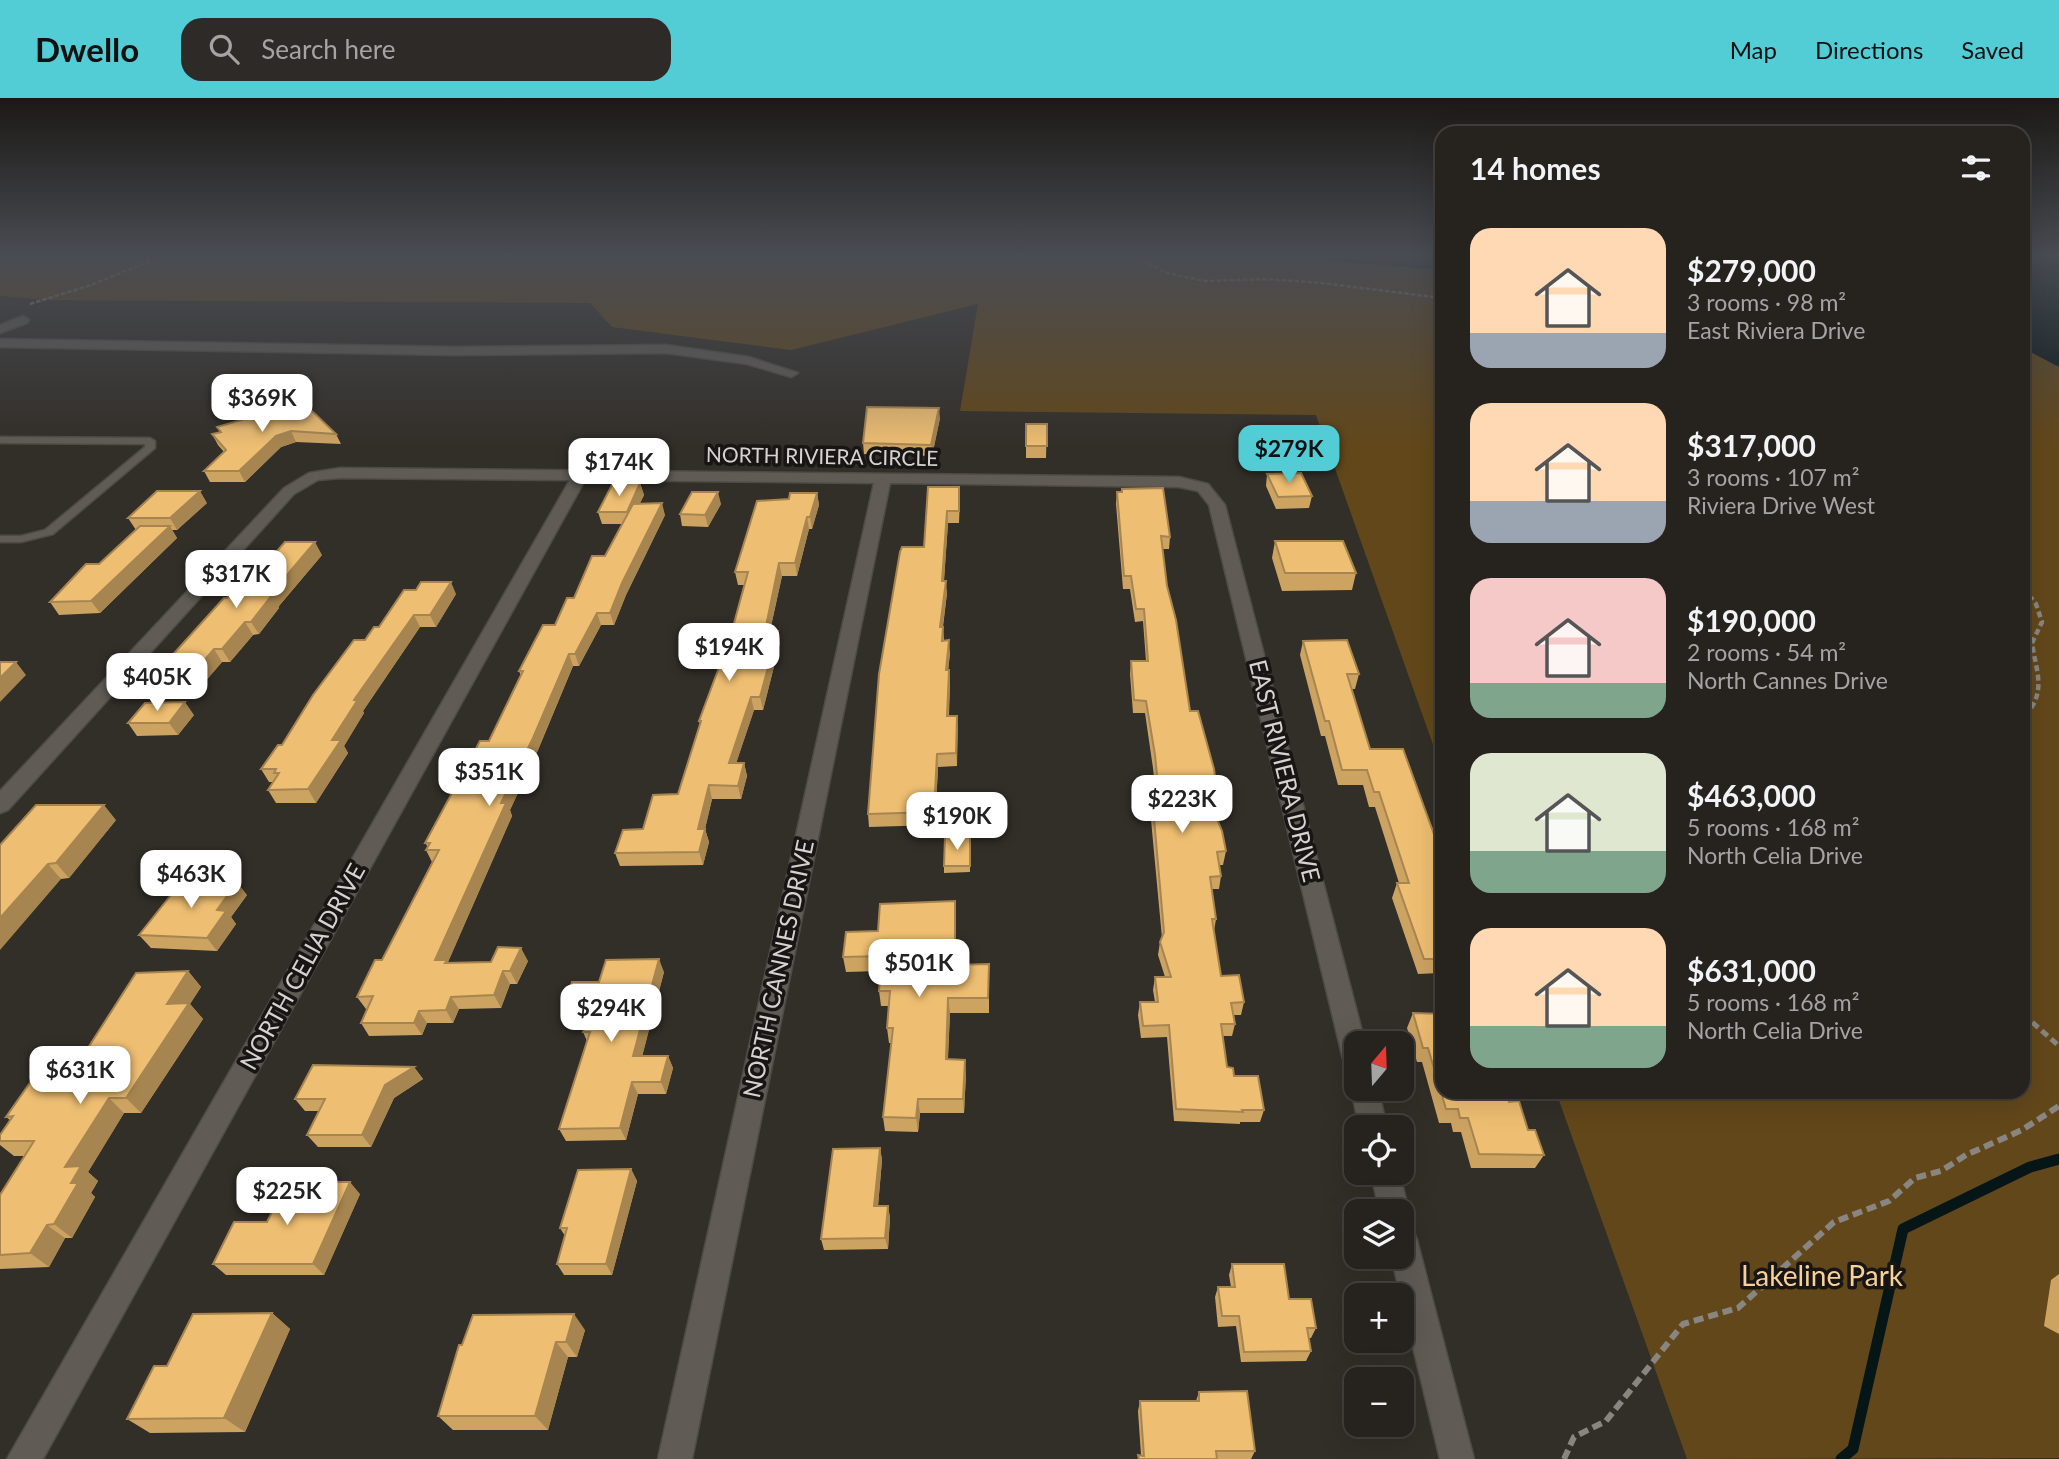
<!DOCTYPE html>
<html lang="en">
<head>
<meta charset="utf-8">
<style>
  body { margin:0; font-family:Lato,sans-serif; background:#2e2a27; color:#f1f3f6; height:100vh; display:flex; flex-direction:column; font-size:26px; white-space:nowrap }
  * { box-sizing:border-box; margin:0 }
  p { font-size:23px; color:#a4a4a4 }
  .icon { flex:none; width:38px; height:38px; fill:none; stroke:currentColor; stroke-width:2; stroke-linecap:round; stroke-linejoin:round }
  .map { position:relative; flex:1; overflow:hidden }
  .details { position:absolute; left:1435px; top:28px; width:595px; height:973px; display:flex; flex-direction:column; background:#26221e; border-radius:21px; box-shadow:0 7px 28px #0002,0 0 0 2px #423f3c }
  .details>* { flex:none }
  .needle { width:46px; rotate:19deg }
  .controls { position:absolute; left:1344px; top:933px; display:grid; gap:14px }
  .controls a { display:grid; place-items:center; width:70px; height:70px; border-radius:14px; background:#26221e; box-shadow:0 7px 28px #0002,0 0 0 2px #423f3c; font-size:35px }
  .price { position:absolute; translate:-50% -60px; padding:0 16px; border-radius:14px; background:#fff; color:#222; font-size:23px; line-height:46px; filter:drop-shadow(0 2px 4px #0008) }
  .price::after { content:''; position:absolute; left:50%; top:42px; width:21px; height:16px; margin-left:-10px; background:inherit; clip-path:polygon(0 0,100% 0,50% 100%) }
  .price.selected { background:#52ccd5; color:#111 }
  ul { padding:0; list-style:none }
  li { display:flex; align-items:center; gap:21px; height:175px; padding:0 35px }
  li span { display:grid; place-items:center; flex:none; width:196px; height:140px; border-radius:21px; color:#555 }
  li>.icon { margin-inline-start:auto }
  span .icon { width:84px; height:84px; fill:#fffc; stroke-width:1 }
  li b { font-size:30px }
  h2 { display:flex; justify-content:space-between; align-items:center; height:84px; padding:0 35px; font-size:30px }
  header { display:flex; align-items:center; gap:42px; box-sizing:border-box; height:98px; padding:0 35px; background:#52ccd5; color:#111 }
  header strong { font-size:33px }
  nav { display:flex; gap:38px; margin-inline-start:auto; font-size:24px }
  .search { width:490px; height:63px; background:#2e2a27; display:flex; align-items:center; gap:18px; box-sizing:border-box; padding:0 24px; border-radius:21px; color:#a4a4a4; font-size:26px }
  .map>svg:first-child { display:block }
  .green { fill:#62471a }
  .water { fill:#061617 }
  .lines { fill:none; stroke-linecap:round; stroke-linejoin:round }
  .stream { stroke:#061617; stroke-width:11 }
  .lane-casing { stroke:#4e4b46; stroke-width:3 }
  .street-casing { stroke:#4e4b46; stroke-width:3 }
  .path-far3 { stroke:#898581; stroke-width:2.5; stroke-dasharray:4.5 2; stroke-linecap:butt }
  .path-far2 { stroke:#898581; stroke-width:4.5; stroke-dasharray:6 3.5; stroke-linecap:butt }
  .path-far1 { stroke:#898581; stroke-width:5; stroke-dasharray:8 4.5; stroke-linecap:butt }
  .path { stroke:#898581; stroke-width:6; stroke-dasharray:10 5; stroke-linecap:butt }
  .lane { fill:#605b55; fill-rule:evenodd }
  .street { fill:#605b55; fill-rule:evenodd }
  .wall { fill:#cda362 }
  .shaded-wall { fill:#a78550 }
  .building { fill:#eebe72; stroke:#a78550; stroke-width:2 }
  .labels { text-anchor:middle; stroke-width:7; stroke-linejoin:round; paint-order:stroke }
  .far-street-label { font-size:21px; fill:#d5d2cf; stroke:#181614 }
  .street-label { font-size:24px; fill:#d5d2cf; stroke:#181614 }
  .near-park-label { font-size:28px; fill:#f7d199; stroke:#181614 }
</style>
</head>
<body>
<header>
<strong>Dwello</strong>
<div class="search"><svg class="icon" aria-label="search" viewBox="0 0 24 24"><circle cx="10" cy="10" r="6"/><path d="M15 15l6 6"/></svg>Search here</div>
<nav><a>Map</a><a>Directions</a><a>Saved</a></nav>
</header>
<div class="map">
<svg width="2059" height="1361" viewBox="0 0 2059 1361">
  <rect width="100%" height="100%" fill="#322e28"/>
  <path class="green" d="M0 159H1442V672L1316 317 960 313 978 206 791 252 612 229 590 205 43 202 0 198Z
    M2023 159H2059V1360L1687 1361 1556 994H2023Z"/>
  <path class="water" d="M1282 159H1442V172Z
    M2023 159H2059V269L2023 250Z"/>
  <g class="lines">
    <path class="stream" d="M1841 1361 1853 1351 1903 1131 2030 1069 2059 1061"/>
    <g class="lane-casing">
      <path id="lane" d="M0 339 150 340 155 343V350L53 436 21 444H0V438H21L45 432 145 349V346L0 345Z"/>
    </g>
    <g class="street-casing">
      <path id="street" d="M23 218 29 222 27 225 0 235V227Z
        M0 241 455 249 666 247 749 259 798 275 791 279 747 266 666 255 455 257 0 249Z
        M340 370 1179 379 1208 386 1225 407 1365 945H1356V972L1347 969 1343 961 1209 407 1198 393 1179 389 890 385 692 1361H658L874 385 585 382 43 1361H7L570 382 340 380 318 382 294 396 8 712 0 715V693L284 390 309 375Z
        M1356 981V990H1378L1387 1029H1359L1351 990Z
        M1371 1074H1399L1409 1113 1404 1123 1402 1124V1113H1379Z
        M1402 1127 1413 1132 1417 1142 1474 1361H1440L1391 1158H1402Z"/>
    </g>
    <path class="path-far3" d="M1137 159 1167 175 1205 183 1266 181 1322 185 1442 200
      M30 206 91 187 160 159"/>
    <path class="path-far2" d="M2023 490 2036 506 2042 524 2032 545C2036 573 2048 596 2023 619"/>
    <path class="path-far1" d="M2023 916 2059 948"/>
    <path class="path" d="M1564 1361 1574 1339 1606 1323 1683 1226 1738 1210 1834 1124 1889 1103 1915 1080 1941 1073 1966 1057 2022 1032 2059 1008"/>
    <use href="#lane" class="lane"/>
    <use href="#street" class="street"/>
  </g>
  <path class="wall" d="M289 312 336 336 341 346 296 344 281 349 245 384H210L204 373 224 354 218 347 212 336 220 334 217 329 260 316 259 313Z
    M940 320 932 358 864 356 863 345Z
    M1026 326H1047L1046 360H1026Z
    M1267 376 1312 398 1309 410 1276 411 1266 388Z
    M640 385 644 397 640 405 665 417 626 497 614 527H601L579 568H573L538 652 510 712 512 718 448 864V865L491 864 528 863 517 886H510L501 910 459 911 453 925H427L422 937 369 938 361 925 367 911H366L357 899 382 862 432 764 426 752 428 749 425 745 489 643 521 578 519 573 555 527 605 458 622 426H602L598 414Z
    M928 389 960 401 959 425H948L944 483 947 495 943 529 944 543 950 555 948 572H949L950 584 949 618H957V668L938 669 935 727 869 729 868 716 924 449Z
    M1117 394 1170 439 1169 451H1162L1167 488 1190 613 1217 693 1214 706H1210L1226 753 1223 767H1219L1221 778 1219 791H1212L1216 821 1214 833 1221 878 1244 904 1241 917H1234L1235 926 1232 938H1223L1227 969 1264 1012 1260 1024H1240V1026L1174 1023 1167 939 1141 940 1138 917 1140 904H1155L1153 892 1155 879H1165L1158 857 1160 844 1162 840 1150 711 1152 698H1156L1153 670 1145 615H1133L1130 576 1131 563H1146L1143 523 1135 524 1130 491H1123L1116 406Z
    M817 395 819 407 812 431H809L797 478H782L770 533H778L780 545 763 612H754L736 665H744L747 678 741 701H712L705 731 709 744 703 767 620 768 615 755 643 731 678 696 700 626 699 623 730 540 745 487H738L735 474 789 401Z
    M207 405 177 432H172L177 440 100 515 59 517 50 504 99 466 136 432 128 420Z
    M721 406 708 429 682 428 680 416Z
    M1275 443 1356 475 1352 492 1282 493 1272 460Z
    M322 457 279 508V510L259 536 253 537 230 564H222L203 586H167L158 573 227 500 245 489Z
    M456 496 436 529H420L363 613 364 615 344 648 348 655 316 705H276L268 692 273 684H269L261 671 282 647 365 542 379 529Z
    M1303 543 1359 576 1355 591H1352L1370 651 1435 739H1442V882L1440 875 1418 876 1392 800 1397 785H1399L1375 709H1369L1363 687H1338L1325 638H1321L1300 557Z
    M194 617 178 637 137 638 128 625Z
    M116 722 69 780 61 781 0 747Z
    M970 745V774L944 775V768Z
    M247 797 231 819 236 826 217 853 151 850 139 837Z
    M956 819V867L989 866V915H950L948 961 966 976 964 1015H920L918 1034 885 1033 883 1019 891 945H889L887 930 889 908H881L879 893 880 873 846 874 843 859 878 833Z
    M188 873 201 889 190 906 203 921 141 1015H124L88 1074 98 1083 91 1095 95 1099 72 1140H65L49 1169 0 1171V1097L25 1058H14L0 1047V1037L10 1022 6 1019 47 981 77 967Z
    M664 874 642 958H668L673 970 666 996H638L626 1042 566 1043 559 1031 587 943 583 934 585 928H576L573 921H571L565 909 599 884Z
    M1413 915 1509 1004 1544 1057 1535 1070H1471L1461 1034H1453L1451 1025H1439L1422 964H1417L1407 930Z
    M414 969 423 981 394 1000 371 1049H318L307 1037 319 1013H305L295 1001Z
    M880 1050 882 1062 878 1108H888L890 1120 888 1151 824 1152 821 1141Z
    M631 1071 637 1083 612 1177H564L557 1166 565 1138 560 1130Z
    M360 1096 324 1177H226L213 1166 267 1124Z
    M1232 1166 1289 1201 1316 1230 1311 1240H1309L1311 1253 1306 1263 1241 1264 1236 1228 1218 1229 1215 1199 1218 1189H1231L1229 1177Z
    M2059 1176V1236L2044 1228 2051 1182Z
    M272 1215 290 1231 245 1334 150 1335 127 1321Z
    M585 1232 577 1259H568L548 1332H453L438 1318 459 1247Z
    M1199 1294 1255 1353 1251 1361H1138V1357H1141L1138 1313 1140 1303H1196Z"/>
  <path class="shaded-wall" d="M939 310 940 320 932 358 931 347Z
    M291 333 296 344 281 349 245 384 239 373 276 338Z
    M640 385 644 397 630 426 627 414Z
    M200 393 207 405 177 432 170 420Z
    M718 394 721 406 708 429 705 417Z
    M817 395 819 407 812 431 810 419Z
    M662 405 665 417 626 497 614 527 610 515 622 485Z
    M947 413 948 425 943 495 942 483Z
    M807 419 809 431 797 478 795 465Z
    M170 428 177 440 100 515 91 503Z
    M315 444 322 457 279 508V510L259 536 251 524 270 497Z
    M779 465 782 478 767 546 765 533Z
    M946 483 947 495 941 542 940 529Z
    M451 484 456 496 436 529 430 517Z
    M597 515 601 527 579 568 575 556Z
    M414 517 420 529 363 613 364 615 344 648 348 655 316 705 308 691 332 642 354 602Z
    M245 524 253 537 230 564 222 551Z
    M778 533 780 545 763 612 760 599Z
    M949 542 950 555 947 585 946 572Z
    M214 551 222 564 203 586 195 573Z
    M569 556 573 568 538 652 510 712 512 718 448 864 454 874 435 862 501 705Z
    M16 564 26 577 0 604V580Z
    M949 572 950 584 948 631 947 618Z
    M751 599 754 612 732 678 729 665Z
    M185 604 194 617 178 637 169 625Z
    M957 618 958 631 957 668 956 655Z
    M937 656 938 669 935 727 934 714Z
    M744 665 747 678 741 701 738 688Z
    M709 687 712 701 705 731 709 744 703 767 699 754 698 731Z
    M104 707 116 722 69 780 56 765Z
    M48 766 61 781 0 852V820Z
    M237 784 247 797 231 819 236 826 217 853 207 840 217 812Z
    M955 803 956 819V882L955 867Z
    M521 850 528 863 517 886 510 873Z
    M659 861 664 874 639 971 633 958Z
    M188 873 201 889 190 906 203 921 141 1015 126 1000 167 906Z
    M503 873 510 886 501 910 494 897Z
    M451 899 459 911 453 925 446 912Z
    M948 900 950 915 947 976 946 961Z
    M419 913 427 925 422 937 414 925Z
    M668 958 673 970 666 996 661 984Z
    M965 962 966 976 964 1015 963 1001Z
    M414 969 423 981 394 1000 371 1049 362 1037 385 987Z
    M632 984 638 996 626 1042 620 1030Z
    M109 1000 124 1015 88 1074 98 1083 91 1095 95 1099 72 1140 54 1126 71 1085 65 1069Z
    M918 1001 920 1015 918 1034 916 1020Z
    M880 1050 882 1062 877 1120 874 1108Z
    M631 1071 637 1083 612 1177 606 1166Z
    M350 1084 360 1096 324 1177 313 1166Z
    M888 1108 890 1120 888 1151 885 1140Z
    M47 1127 65 1140 49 1169 30 1155Z
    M272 1215 290 1231 245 1334 224 1320Z
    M574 1216 585 1232 577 1259 566 1244Z
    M556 1244 568 1259 548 1332 535 1318Z"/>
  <path class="building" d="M282 306 289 312 306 307 336 336 291 333 276 338 239 373H204L226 352 212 336 221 334 217 329 262 316 259 313Z
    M867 309 939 310 931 347 863 345Z
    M1026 326H1047V348H1026Z
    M1301 375 1312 398 1278 399 1267 376Z
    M613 385H640L627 414H598Z
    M928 389H959V413H947L942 483H946L940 529H943L942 543 949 542 946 572H949L947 618H957L956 655 937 656 934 714 868 716 879 576 900 454 902 449H924Z
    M1163 390 1170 439 1161 438 1167 488 1176 522 1190 613H1198L1214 671 1217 693 1205 692 1222 733 1226 753 1217 754 1221 778 1210 779 1216 821H1212L1221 878 1239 877 1244 904 1231 905 1235 926H1221L1227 969 1233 970 1234 978H1258L1264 1012H1242L1243 1014 1176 1011 1169 927 1143 928 1140 904H1158L1155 879H1171L1160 844 1164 834 1152 698H1159L1155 657 1146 603 1134 602 1131 563H1148L1144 511H1136L1131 478H1124L1117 394H1122V391Z
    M157 393H200L170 420H128Z
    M692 394H718L705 417 680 416Z
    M790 395H817L810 419H807L795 465H779L765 533H778L760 599H751L729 665H744L738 688 709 687 698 731H705L699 754 615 755 623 732 643 731 653 697 678 696 701 623H699L730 540 748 474H735L757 403 789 401Z
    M662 405 622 485 610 515H597L575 556H569L533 640 501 705H506L435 862H447L445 865 491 864 498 849 521 850 510 873H503L494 897 451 899 446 912 419 913 414 925H361L373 898 357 899 375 862H382L439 752H426L430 745H425L480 643H489L523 573H519L543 527H555L567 500H574L592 458H605L633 406Z
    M140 428H170L91 503 50 504 86 466H99Z
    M1275 443H1343L1356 475H1285Z
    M285 444H315L270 497H272L251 524H245L222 551H214L195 573H158L224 500H227L237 489H245Z
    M421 484H451L430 517H414L354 602 357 603 332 642H341L308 691 268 692 279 675H274L276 671H261L278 647H282L313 597 354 542H365L374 529H379L404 492H416Z
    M1347 542 1359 576H1347L1370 651H1403L1435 739H1442V861H1424L1397 785H1409L1379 694H1374L1367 672H1342L1329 623H1325L1303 543Z
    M0 564H16L0 580Z
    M185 604 169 625H128L145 605Z
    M36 707H104L56 765 48 766 0 820V747Z
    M945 739H970V768H944Z
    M183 782 237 784 217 812 226 813 207 840 139 837Z
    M955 803V867L989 866 988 900H948L946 961 965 962 963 1001H918L916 1020 883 1019 893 930H887L890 893H879L882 858 843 859 846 834 878 833 880 806Z
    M659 861 633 958H668L661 984H632L620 1030 559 1031 590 934H583L589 915H570L572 908 565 909 572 884H599L606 862Z
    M188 873 167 906 189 905 126 1000H109L65 1069 81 1068 71 1085H78L54 1126 47 1127 30 1155 0 1157V1097L34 1043H0V1037L13 1018 6 1019 32 982 47 981 53 973 63 967H77L136 875Z
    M1413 915 1442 916V994H1506L1509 1004 1519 1003 1528 1032H1535L1544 1057 1479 1056 1468 1020H1460L1458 1011H1446L1428 950H1423Z
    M313 967 414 969 385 987 362 1037H307L325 1001H295Z
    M880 1050 874 1108H888L885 1140 821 1141 833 1051Z
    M631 1071 606 1166H557L567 1130H560L578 1072Z
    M287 1084H350L313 1166H213L234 1124H267Z
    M1232 1166H1284L1289 1201H1311L1316 1230H1307L1311 1253 1244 1254 1239 1218H1222L1218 1189H1235Z
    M272 1215 224 1320 127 1321 154 1268H167L193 1216Z
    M574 1216 566 1244H556L535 1318H438L459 1247H462L473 1217Z
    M1247 1293 1255 1353H1216L1217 1361H1139L1138 1357 1144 1358 1140 1303H1199V1294Z"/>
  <linearGradient id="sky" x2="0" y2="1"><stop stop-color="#1c1916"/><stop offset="0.45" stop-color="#494c53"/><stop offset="1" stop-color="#494c53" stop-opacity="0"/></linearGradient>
  <rect width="2059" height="350" fill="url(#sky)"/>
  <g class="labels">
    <g class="far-street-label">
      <text transform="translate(822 359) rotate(1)" y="7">NORTH RIVIERA CIRCLE</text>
    </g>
    <g class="street-label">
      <text transform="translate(1284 673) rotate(76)" y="8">EAST RIVIERA DRIVE</text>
      <text transform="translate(303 869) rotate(-61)" y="8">NORTH CELIA DRIVE</text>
      <text transform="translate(779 871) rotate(-78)" y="8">NORTH CANNES DRIVE</text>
    </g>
    <g class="near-park-label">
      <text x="1822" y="1188">Lakeline Park</text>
    </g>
  </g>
</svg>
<div class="controls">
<a><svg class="needle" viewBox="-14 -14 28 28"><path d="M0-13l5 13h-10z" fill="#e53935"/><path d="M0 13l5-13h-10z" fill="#a4a4a4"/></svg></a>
<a><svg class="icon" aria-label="locate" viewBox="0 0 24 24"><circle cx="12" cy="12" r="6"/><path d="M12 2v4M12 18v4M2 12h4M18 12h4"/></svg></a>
<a><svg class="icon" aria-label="layers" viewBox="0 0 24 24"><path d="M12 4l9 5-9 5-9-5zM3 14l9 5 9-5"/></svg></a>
<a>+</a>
<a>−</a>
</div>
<b class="price" style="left:262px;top:336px">$369K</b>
<b class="price selected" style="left:1289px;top:387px">$279K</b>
<b class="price" style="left:619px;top:400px">$174K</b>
<b class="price" style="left:236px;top:512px">$317K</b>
<b class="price" style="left:729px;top:585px">$194K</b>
<b class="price" style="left:157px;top:615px">$405K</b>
<b class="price" style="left:489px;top:710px">$351K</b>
<b class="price" style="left:1182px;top:737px">$223K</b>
<b class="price" style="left:957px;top:754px">$190K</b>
<b class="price" style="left:191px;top:812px">$463K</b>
<b class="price" style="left:919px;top:901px">$501K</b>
<b class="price" style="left:611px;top:946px">$294K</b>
<b class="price" style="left:80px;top:1008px">$631K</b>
<b class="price" style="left:287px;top:1129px">$225K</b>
<section class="details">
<h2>14 homes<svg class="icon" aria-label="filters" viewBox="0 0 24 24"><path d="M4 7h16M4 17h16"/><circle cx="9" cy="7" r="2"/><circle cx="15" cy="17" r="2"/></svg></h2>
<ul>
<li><span style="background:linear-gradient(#ffd9b3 75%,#9aa5b1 0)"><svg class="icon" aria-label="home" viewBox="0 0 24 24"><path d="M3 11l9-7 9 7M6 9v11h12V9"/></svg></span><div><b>$279,000</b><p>3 rooms · 98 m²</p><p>East Riviera Drive</p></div></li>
<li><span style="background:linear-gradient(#ffd9b3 70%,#9aa5b1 0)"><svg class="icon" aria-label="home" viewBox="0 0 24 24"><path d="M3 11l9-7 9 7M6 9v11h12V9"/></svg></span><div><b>$317,000</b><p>3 rooms · 107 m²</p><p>Riviera Drive West</p></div></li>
<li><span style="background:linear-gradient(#f6c9c9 75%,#7fa58c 0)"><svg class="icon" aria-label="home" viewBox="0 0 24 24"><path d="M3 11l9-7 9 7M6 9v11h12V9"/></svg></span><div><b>$190,000</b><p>2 rooms · 54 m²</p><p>North Cannes Drive</p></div></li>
<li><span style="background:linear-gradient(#dfe7d0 70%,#7fa58c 0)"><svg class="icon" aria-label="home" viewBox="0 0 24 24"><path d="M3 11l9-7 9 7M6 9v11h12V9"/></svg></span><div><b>$463,000</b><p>5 rooms · 168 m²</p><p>North Celia Drive</p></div></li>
<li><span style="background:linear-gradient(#ffd9b3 70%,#7fa58c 0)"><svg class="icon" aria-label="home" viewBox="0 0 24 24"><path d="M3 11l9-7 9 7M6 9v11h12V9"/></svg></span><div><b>$631,000</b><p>5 rooms · 168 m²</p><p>North Celia Drive</p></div></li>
</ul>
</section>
</div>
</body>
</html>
